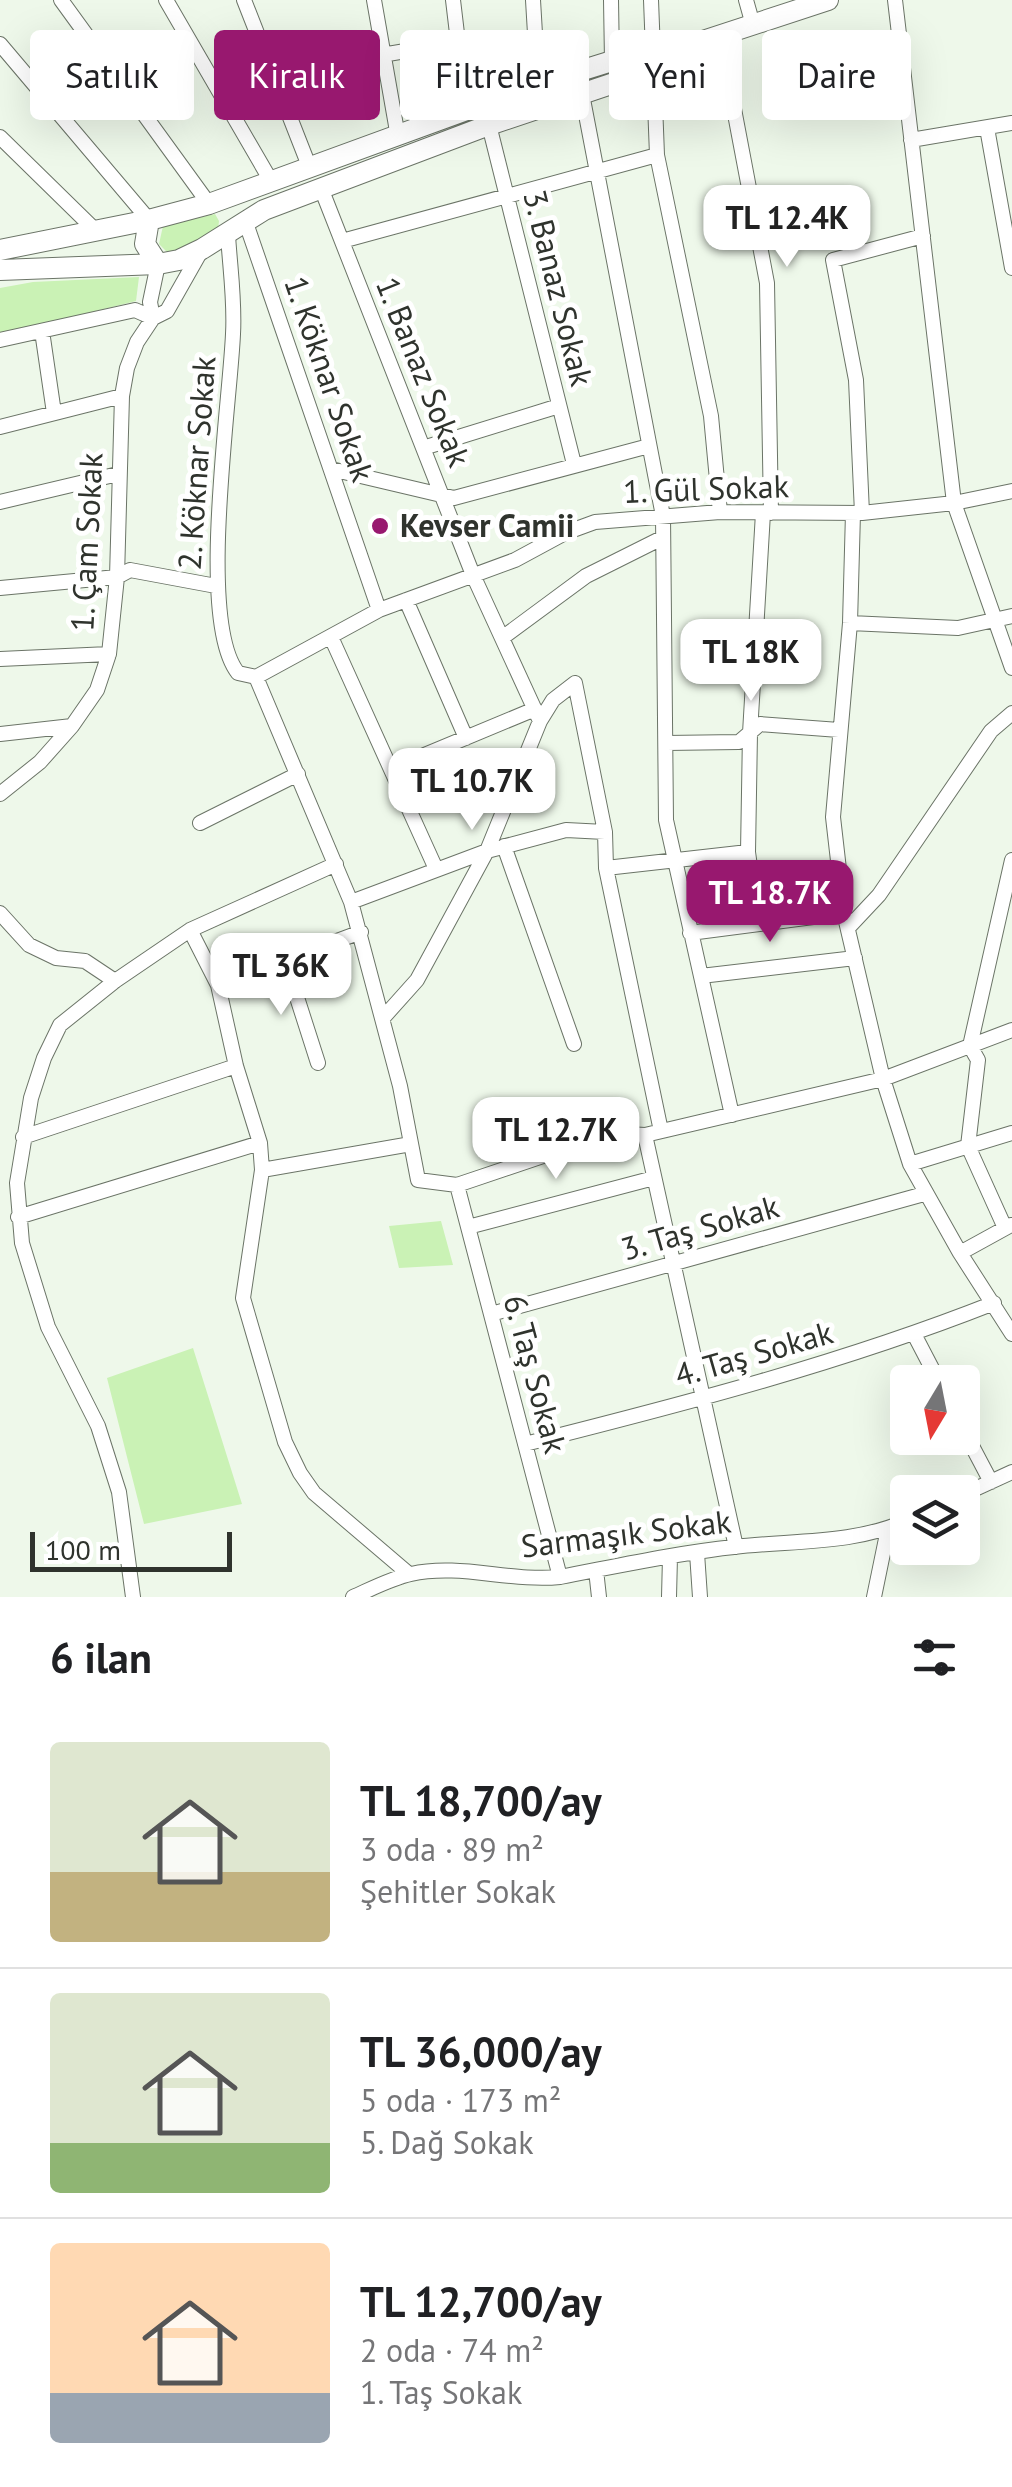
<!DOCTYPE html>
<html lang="tr">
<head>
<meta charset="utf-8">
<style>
  body { margin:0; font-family:"PT Sans",sans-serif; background:#f2f2f2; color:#202124; height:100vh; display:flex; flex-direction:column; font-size:38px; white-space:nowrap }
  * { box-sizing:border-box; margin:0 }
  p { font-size:32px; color:#757577 }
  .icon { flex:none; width:55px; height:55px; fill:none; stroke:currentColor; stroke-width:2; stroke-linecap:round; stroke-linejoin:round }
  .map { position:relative; height:1597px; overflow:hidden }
  .side { display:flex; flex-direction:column; background:#fff; flex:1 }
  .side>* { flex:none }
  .hud { position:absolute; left:30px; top:30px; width:952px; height:90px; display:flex; gap:20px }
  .needle { width:65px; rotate:190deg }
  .fabs { position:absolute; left:890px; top:1365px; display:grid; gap:20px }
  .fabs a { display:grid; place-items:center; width:90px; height:90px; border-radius:10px; background:#fff; box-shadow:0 10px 40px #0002; font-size:50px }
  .scale { position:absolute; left:30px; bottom:25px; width:202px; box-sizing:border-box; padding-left:10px; border:5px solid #2f332d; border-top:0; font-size:28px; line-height:35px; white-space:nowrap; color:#2f332d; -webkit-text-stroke:8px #fff; paint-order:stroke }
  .price { position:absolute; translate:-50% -85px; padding:0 22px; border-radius:20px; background:#fff; color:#222; font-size:32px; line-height:65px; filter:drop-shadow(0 2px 5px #0008) }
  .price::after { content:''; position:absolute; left:50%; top:60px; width:30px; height:22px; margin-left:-15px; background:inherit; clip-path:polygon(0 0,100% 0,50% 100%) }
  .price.selected { background:#98186f; color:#fff }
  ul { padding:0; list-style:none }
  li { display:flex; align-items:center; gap:30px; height:250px; padding:0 50px }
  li+li { border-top:2px solid #e0e0e0 }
  li span { display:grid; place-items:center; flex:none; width:280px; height:200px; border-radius:10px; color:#555 }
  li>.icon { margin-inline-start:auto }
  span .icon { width:120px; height:120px; fill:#fffc; stroke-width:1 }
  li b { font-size:42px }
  h2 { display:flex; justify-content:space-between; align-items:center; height:120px; padding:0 50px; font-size:42px }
  .pill { padding:0 35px; border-radius:10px; background:#fff; box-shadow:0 10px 40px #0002; font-size:35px; line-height:90px }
  .pill.selected { background:#98186f; color:#fff }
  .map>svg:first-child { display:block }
  .green { fill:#caf2b5 }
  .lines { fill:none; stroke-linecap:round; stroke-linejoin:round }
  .street-casing { stroke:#6b7467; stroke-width:16 }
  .secondary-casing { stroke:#6b7467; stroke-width:22 }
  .street { stroke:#fff; stroke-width:14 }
  .secondary { stroke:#fff; stroke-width:20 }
  .poi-dot { fill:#98186f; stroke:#fff; stroke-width:4 }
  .labels { text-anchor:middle; stroke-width:10; stroke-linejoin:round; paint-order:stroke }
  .street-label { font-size:32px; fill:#2f332d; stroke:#fff }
  .poi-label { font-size:32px; font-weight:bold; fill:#2f332d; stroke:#fff; text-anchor:start }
</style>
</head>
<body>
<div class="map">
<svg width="1012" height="1597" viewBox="0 0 1012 1597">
  <rect width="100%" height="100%" fill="#eef8ea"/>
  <path class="green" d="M215 214 219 221 218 229 170 255 159 244 163 226Z
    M139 277 136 301 0 335V288L33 282Z
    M441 1221 453 1265 399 1268 389 1226Z
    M193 1348 242 1504 144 1524 107 1378Z"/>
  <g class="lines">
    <g class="street-casing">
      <path id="street" d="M61 0 209 204
        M166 0 271 181
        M244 0 309 166
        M374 0 398 137
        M533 0 538 84
        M611 0 612 61
        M651 0 657 155 711 416 720 512
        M746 0 753 25
        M895 0 954 503 1012 668
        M720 35 767 283 771 513
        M0 44 149 220
        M382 55 458 42 453 0
        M582 94 663 516 666 820 732 1115
        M489 125 574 464
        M987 128 1012 268
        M0 137 94 229
        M911 140 1012 123
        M321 188 473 575 540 721
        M246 223 379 610
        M228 235C230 268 235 301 233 334 230 405 197 622 238 673L256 677
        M342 241 657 155
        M153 318 150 302 158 264
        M42 331 54 413
        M0 340 135 310 153 318
        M0 427 122 396
        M423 448 559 406
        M331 469 454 498 649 446
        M0 502 118 474
        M853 513 850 623 833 817 844 913 883 1079 910 1164 960 1253 1012 1334
        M862 513 856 380 833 260 923 236
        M0 588 117 577 130 570 216 586
        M406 600 466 738
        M850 623 958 628 1012 616
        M331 637 436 869
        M502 638 586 576 662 538
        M0 659 109 654
        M256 677 351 902 400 1086 418 1180 457 1185 611 1133 645 1135 883 1079 1012 1030
        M256 677 379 610 515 560 565 533 595 522 720 512 862 513 954 503 1012 491
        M0 734 72 726
        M666 743 739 742 760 724 839 730
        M391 769 535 709
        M0 794 40 762 72 726 97 690 109 654 117 577 122 396 127 368 137 342 153 318 167 311 201 251
        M200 823 298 774
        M504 846 574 1044
        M606 868 748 852
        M351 902 487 851 566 830 605 832
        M0 913 29 945 56 958 85 961 115 981
        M758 924 748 852 750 733 763 513
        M848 928 879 895 991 731 1012 713
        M190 930 218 985 236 1066 260 1143 262 1170 243 1298 285 1442 300 1473 314 1493 409 1574
        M690 933 844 913
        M285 960 318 1063
        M701 976 855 958
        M218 985 361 932
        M383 1018 417 980 487 851 540 721 553 700 575 683 605 832 606 868 661 1131
        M645 1135 736 1547
        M23 1137 236 1066
        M910 1164 1012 1133
        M262 1170 411 1144
        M457 1185 560 1577
        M18 1217 260 1143
        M468 1227 654 1178
        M1005 1228 968 1146 978 1060 970 1046 1012 860
        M960 1253 1011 1225
        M491 1314 924 1194
        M914 1334 939 1382
        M962 1427 991 1482
        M525 1444C684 1404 842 1363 994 1303
        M962 1495 1012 1472
        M697 1553 700 1597
        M596 1570 599 1597
        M133 1597 119 1492 98 1426 48 1327 22 1243 17 1183 31 1098 44 1058 60 1025 115 981 190 930 336 864
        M353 1597C371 1589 392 1578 411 1574 459 1563 511 1582 560 1577 618 1566 676 1553 734 1547 792 1540 853 1545 908 1520
        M669 1597 670 1557
        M874 1597 888 1529"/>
    </g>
    <g class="secondary-casing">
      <path id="secondary" d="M149 220 145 244 158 264
        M0 250 149 220 209 204 538 84 612 61 651 58 828 0
        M0 270 158 264 179 260 202 249 264 210 489 125 623 80 650 60"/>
    </g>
    <use href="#street" class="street"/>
    <use href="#secondary" class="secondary"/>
  </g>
  <circle class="poi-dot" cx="380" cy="526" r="10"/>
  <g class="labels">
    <g class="street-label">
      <text transform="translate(558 288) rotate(76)" y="11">3. Banaz Sokak</text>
      <text transform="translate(423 372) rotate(68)" y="11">1. Banaz Sokak</text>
      <text transform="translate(329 379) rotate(71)" y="11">1. Köknar Sokak</text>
      <text transform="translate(197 463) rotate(-86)" y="11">2. Köknar Sokak</text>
      <text transform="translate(706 489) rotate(-2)" y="11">1. Gül Sokak</text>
      <text transform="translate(87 542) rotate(-87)" y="11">1. Çam Sokak</text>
      <text transform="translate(700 1228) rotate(-16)" y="11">3. Taş Sokak</text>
      <text transform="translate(754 1354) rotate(-16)" y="11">4. Taş Sokak</text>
      <text transform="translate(535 1374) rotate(75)" y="11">6. Taş Sokak</text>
      <text transform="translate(626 1534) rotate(-7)" y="11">Sarmaşık Sokak</text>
    </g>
    <g class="poi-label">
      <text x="400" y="537">Kevser Camii</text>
    </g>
  </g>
</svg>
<div class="fabs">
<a><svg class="needle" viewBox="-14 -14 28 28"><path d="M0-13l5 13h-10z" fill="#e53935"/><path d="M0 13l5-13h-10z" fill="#757577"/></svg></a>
<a><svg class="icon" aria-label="layers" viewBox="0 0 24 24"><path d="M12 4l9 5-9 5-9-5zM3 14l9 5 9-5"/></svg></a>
</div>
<div class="scale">100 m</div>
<b class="price" style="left:787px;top:270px">TL 12.4K</b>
<b class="price" style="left:751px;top:704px">TL 18K</b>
<b class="price" style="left:472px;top:833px">TL 10.7K</b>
<b class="price selected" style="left:770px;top:945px">TL 18.7K</b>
<b class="price" style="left:281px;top:1018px">TL 36K</b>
<b class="price" style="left:556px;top:1182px">TL 12.7K</b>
<div class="hud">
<a class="pill">Satılık</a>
<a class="pill selected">Kiralık</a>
<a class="pill">Filtreler</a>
<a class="pill">Yeni</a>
<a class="pill">Daire</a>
</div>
</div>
<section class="side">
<h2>6 ilan<svg class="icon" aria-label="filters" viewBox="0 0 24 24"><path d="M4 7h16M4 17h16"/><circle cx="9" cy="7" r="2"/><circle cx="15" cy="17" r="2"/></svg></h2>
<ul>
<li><span style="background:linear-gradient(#dfe7d0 65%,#c2b280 0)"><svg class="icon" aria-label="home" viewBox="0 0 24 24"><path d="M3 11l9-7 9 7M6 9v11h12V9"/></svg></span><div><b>TL 18,700/ay</b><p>3 oda · 89 m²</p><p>Şehitler Sokak</p></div></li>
<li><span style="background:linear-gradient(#dfe7d0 75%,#8fb573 0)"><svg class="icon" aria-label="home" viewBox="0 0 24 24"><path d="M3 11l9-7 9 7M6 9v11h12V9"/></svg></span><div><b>TL 36,000/ay</b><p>5 oda · 173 m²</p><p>5. Dağ Sokak</p></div></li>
<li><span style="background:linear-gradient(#ffd9b3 75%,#9aa5b1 0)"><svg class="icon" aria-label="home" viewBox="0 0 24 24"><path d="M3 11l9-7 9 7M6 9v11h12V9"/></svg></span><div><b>TL 12,700/ay</b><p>2 oda · 74 m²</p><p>1. Taş Sokak</p></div></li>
</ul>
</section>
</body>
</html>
